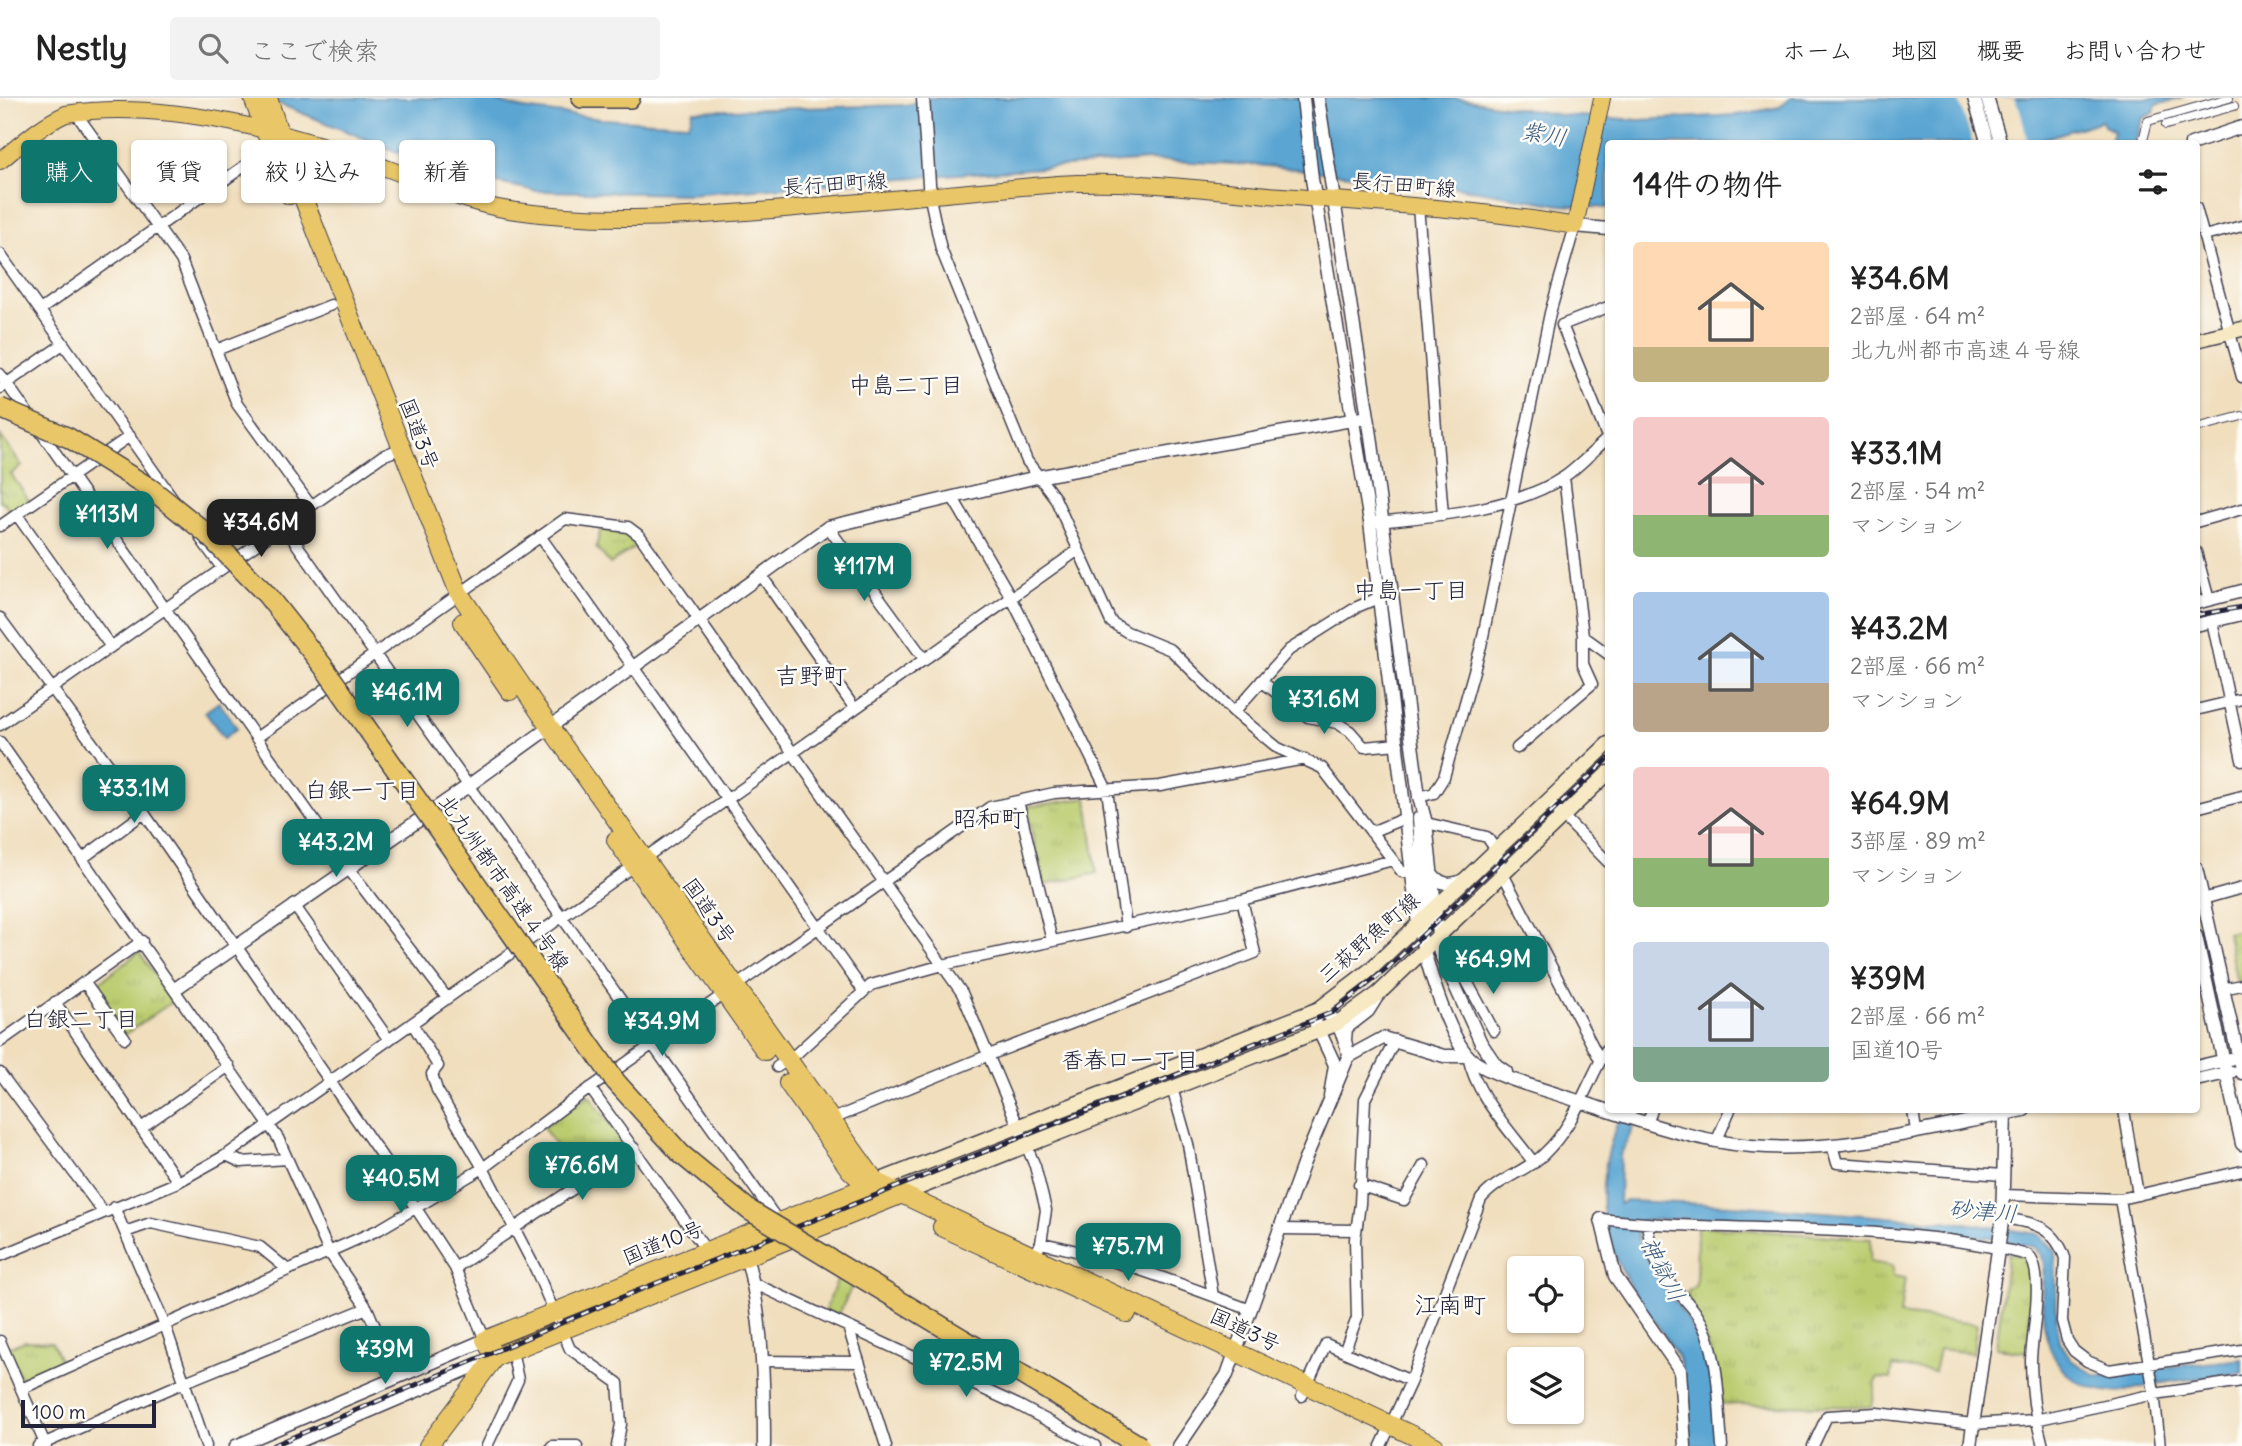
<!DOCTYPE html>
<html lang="ja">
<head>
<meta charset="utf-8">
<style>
  body { margin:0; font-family:Delius,"Klee One",sans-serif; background:#f2f2f2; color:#222; height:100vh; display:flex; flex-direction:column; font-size:26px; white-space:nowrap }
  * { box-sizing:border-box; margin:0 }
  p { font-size:23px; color:#767676 }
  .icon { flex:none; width:38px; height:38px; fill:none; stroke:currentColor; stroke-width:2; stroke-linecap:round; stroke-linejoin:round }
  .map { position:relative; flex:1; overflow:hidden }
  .panel { position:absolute; left:1605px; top:42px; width:595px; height:973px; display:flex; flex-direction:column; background:#fff; border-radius:7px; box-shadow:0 2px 5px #0004 }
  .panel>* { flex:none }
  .guide { position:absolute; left:21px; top:42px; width:665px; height:63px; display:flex; gap:14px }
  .controls { position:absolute; left:1507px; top:1158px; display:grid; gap:14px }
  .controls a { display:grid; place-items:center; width:77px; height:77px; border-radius:7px; background:#fff; box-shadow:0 2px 5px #0004; font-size:35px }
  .scale { position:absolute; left:21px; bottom:18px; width:135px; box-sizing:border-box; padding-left:7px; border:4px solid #22223b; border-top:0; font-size:19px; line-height:24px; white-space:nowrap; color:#22223b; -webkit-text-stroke:5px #fdfcf7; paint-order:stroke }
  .price { position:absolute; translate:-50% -60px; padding:0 16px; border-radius:14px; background:#0f766e; color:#fff; font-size:23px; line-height:46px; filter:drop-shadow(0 2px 4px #0008) }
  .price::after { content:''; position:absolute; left:50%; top:42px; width:21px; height:16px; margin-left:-10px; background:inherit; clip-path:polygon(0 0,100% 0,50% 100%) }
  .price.active { background:#222; color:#fff }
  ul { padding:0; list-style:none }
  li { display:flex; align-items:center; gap:21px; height:175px; padding:0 28px }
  li span { display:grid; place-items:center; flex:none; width:196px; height:140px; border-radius:7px; color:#555 }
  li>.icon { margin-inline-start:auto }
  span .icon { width:84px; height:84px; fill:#fffc; stroke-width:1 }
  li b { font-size:30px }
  h2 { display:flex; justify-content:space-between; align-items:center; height:84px; padding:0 28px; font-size:30px }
  .chip { padding:0 24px; border-radius:7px; background:#fff; box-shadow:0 2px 5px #0004; font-size:24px; line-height:63px }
  .chip.active { background:#0f766e; color:#fff }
  header { display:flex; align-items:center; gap:42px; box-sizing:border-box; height:98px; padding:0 35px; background:#fff; border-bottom:2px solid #e0e0e0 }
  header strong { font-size:33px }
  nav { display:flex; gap:38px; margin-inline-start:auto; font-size:24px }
  .search { width:490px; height:63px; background:#f2f2f2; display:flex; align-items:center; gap:18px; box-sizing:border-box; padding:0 24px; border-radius:7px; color:#767676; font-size:26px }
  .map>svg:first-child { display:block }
  .grass { fill:url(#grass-tufts); stroke:#6e7755; stroke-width:2 }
  .water { fill:#5aa5d2; stroke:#3e6486; stroke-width:2 }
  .pier { fill:#f0debd }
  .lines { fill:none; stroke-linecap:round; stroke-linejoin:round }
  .pedestrian-casing { stroke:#413e4e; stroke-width:10 }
  .minor-casing { stroke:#413e4e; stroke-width:13 }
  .tertiary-casing { stroke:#413e4e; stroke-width:15 }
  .secondary-casing { stroke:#413e4e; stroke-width:17 }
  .primary-casing { stroke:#413e4e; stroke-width:18 }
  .trunk-casing { stroke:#413e4e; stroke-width:20 }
  .motorway-casing { stroke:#413e4e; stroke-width:22 }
  .pedestrian { stroke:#fff; stroke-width:8 }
  .minor { stroke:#fff; stroke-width:10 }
  .tertiary { stroke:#fff; stroke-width:12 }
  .secondary { stroke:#f6e9c3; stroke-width:14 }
  .primary { stroke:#e9c769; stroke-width:16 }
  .trunk { stroke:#e9c769; stroke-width:18 }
  .motorway { stroke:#e9c769; stroke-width:19 }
  .rail-casing { stroke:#22223b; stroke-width:5 }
  .rail { stroke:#fdfcf7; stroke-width:2.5; stroke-dasharray:8; stroke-linecap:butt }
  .motorway-bridge-casing { stroke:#413e4e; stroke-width:22; stroke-linecap:butt }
  .motorway-bridge { stroke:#e9c769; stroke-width:19 }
  .labels { text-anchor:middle; stroke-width:5; stroke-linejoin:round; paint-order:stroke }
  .street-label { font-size:21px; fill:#22223b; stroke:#fdfcf7 }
  .water-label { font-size:23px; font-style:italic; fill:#3b5d7f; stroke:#fdfcf7 }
  .neighbourhood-label { font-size:23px; fill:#22223b; stroke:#fdfcf7 }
  .quarter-label { font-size:24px; fill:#22223b; stroke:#fdfcf7 }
</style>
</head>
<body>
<header>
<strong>Nestly</strong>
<div class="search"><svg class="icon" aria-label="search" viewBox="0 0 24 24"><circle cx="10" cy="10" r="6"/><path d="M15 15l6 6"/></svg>ここで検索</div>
<nav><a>ホーム</a><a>地図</a><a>概要</a><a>お問い合わせ</a></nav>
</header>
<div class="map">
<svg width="2242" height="1348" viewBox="0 0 2242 1348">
  <defs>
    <pattern id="grass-tufts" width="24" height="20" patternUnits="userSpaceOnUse" patternTransform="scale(1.75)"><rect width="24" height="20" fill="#bbcc6f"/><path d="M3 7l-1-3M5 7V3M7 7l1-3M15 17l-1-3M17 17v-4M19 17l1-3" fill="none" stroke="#a0af61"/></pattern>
  </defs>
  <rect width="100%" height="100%" fill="#fdfcf7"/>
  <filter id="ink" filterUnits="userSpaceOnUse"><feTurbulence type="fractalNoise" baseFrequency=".0143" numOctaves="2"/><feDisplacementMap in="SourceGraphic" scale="14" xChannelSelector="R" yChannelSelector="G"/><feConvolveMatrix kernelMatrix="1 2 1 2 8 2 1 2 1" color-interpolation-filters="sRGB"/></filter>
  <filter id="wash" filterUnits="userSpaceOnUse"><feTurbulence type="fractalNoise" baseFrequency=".00686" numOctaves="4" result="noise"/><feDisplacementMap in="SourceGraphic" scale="28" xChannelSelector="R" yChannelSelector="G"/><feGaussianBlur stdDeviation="1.57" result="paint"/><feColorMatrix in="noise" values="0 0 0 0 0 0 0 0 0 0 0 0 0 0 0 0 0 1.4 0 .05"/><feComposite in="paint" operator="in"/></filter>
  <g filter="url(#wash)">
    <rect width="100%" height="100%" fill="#f0debd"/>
    <path class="grass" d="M0 337 22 368 11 376 30 404 12 417 4 404H0Z
      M601 431 630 437 639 446 610 466 596 449Z
      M1087 700 1097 775 1044 787 1026 709Z
      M2242 832V884L2237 885 2227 835Z
      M139 854 173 903 124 937 92 890Z
      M589 997 628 1051 579 1082 543 1029Z
      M1697 1128 1871 1141 1870 1164 1893 1168V1178L1905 1180 1900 1217 1977 1226 1973 1255 1939 1251 1934 1274 1893 1268 1891 1281 1877 1280 1872 1309 1722 1306 1720 1278 1686 1195 1696 1187Z
      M2008 1155 2029 1160 2032 1165 2028 1254 1996 1250Z
      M844 1165 859 1173 838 1218 825 1213Z
      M25 1243 52 1244 63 1269 23 1286 7 1250Z"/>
    <path class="water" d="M265 0H485L524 11 602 21 689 26 693 13 908 7 927 0H1454L1561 17 1640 22 1736 17 1780 9 1790 0H2183L2156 7 2154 15 2143 20 2135 45H2109L2114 33 2104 28 2102 23 2026 46H1608V110L1560 107 1444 87 1257 67 1149 62 688 96 537 93 463 78 424 65Z
      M219 604 237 630 224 640 205 614Z
      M1622 1012H1641L1620 1058 1619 1106 1625 1103 1734 1107 1965 1125 2038 1136 2055 1152 2057 1225 2060 1243 2071 1262 2096 1277 2117 1279 2150 1271 2242 1261V1275C2215 1278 2188 1281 2162 1285 2147 1287 2130 1294 2115 1294 2043 1290 2038 1224 2044 1168L2042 1158 2034 1149 1988 1139 1677 1121 1640 1123 1637 1138 1649 1165 1689 1224 1705 1257 1713 1283 1717 1348H1687C1685 1328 1686 1279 1679 1262 1670 1242 1653 1222 1640 1204 1595 1135 1592 1088 1622 1012Z"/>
    <path class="pier" d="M1958 0H2014L2020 11 2028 45H1973Z"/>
  </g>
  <g filter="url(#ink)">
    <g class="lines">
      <g class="pedestrian-casing">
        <path id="pedestrian" d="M2166 27 2234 8
          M2142 46 2148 23 2229 0
          M2196 330 2242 318"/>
      </g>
      <g class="minor-casing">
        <path id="minor" d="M75 14 181 162 237 306 311 408
          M930 100 941 151 1027 363 1055 400 1111 524 1127 534 1171 552 1234 614 1278 650 1322 670 1402 774 1412 775
          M1418 108 1443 417
          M2196 110 2242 279
          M2204 138 2242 128
          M0 156 174 402
          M1608 209 1562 227 1608 341
          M40 212 270 50
          M216 252 331 207
          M0 276 347 769 447 900
          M0 290 63 246
          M1564 379 1583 538 1608 556
          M953 400 1012 501 1107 692 1126 829
          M17 417 111 549
          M1377 424C1436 418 1513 412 1564 379 1580 368 1594 352 1608 340
          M2196 424 2242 411
          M283 427 778 1123
          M0 428 130 338
          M828 429 925 562
          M540 438 862 891
          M201 441 222 470
          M2196 454 2209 502
          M761 477 855 611
          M0 520 144 715 383 1060 455 1170 485 1242
          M2212 523 2242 662
          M1261 583 1308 619 1337 625 1350 633 1364 649 1398 646
          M2196 612 2242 601
          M1234 614 1289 552 1357 509 1385 497
          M0 627 382 358 400 351
          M256 640 565 421 628 429 640 438 962 895 1035 1068 1046 1112 1041 1145
          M0 644 278 1040 329 1154 367 1210 396 1278
          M1517 650 1592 586 1583 566V538
          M1419 699 1434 695 1444 679 1481 548 1550 215 1575 128
          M1018 703 1052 843
          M1549 704 1608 764
          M2196 710 2242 698
          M1426 725 1487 739 1496 752 1503 776 1600 962
          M1371 734 1405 720
          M83 760 144 715
          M2196 803 2242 790
          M294 807 389 942
          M1464 878 1494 933
          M84 884 125 940
          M2222 891 2242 887
          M55 904 178 1084
          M412 925 438 968 432 976 437 992 483 1070 536 1172 570 1251 618 1285 621 1326 617 1348
          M0 944 142 843
          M1468 958C1476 999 1510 1032 1534 1065
          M777 969 796 956 871 887 943 867 1242 802 1393 762
          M0 975 103 1114
          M590 990 706 1152
          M1172 990 1188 1046 1213 1198
          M1913 1012 1916 1033
          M2124 1012 2138 1097
          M830 1022 989 957 1255 855 1242 802
          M1647 1026 1652 1012
          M141 1030 229 968
          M1717 1042 1730 1012
          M1832 1047 1837 1065 2003 1077
          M226 1057 241 1064 287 1061
          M1359 1087 1404 1102 1424 1067
          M2003 1097 2120 1101 2242 1073
          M2120 1101 2154 1294 2160 1348
          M114 1109 165 1227 206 1348
          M2002 1120C2033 1124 2054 1128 2065 1160L2062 1223 2067 1242 2074 1253 2087 1263 2109 1272 2242 1252
          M1601 1121C1742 1137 1889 1122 2028 1157 2046 1173 2031 1240 2031 1263 2031 1292 2035 1320 2043 1348
          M1647 1126C1650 1145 1654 1166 1667 1182 1676 1193 1688 1203 1696 1215 1721 1252 1718 1306 1722 1348
          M1280 1131 1356 1132
          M125 1134 151 1125 260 1149 288 1172
          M1038 1151 1041 1145C1113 1159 1182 1187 1251 1212
          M0 1158 178 1084 228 1056 1077 453
          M455 1170 634 1050
          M751 1184 1018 1307 1095 1348
          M848 1229 886 1348
          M0 1243 46 1348
          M1344 1254 1357 1220 1355 1141 1360 1106 1365 1001 1395 942
          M762 1263 857 1264
          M21 1291 380 1131 483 1070 572 1003 990 709 1054 695 1160 688 1305 661
          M1302 1298 1326 1246 1411 1283
          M38 1348 185 1284 367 1210
          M487 1348 518 1282 512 1252
          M552 1348H577
          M1381 1348 1410 1285 1481 1101C1497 1081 1525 1074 1543 1057 1576 1026 1586 986 1608 949
          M1813 1348 1827 1318 1877 1315 1973 1326 2035 1322 2155 1296 2242 1283"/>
      </g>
      <g class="tertiary-casing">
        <path id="tertiary" d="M923 0 930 100
          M1303 0 1312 81 1370 424 1418 826C1424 858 1447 936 1469 959 1487 977 1546 992 1572 1001 1631 1020 1689 1042 1751 1048 1843 1056 1935 1029 2024 1012
          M1318 0 1371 338 1419 699 1426 725 1440 855 1481 945 1496 967 1506 974
          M1974 0 1988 46
          M1987 0 2001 46
          M2191 46 2242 29
          M1575 128 1608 131
          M2196 505 2242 493
          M2196 527 2242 516
          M1419 720 1426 824
          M2196 770 2242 975
          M1432 776C1442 788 1452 788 1465 781
          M2196 838 2242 1046
          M175 891 468 688 828 429 1037 379 1368 319
          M1345 942 1346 930 1368 913 1378 897
          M1348 959 1383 940 1444 958H1468
          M2196 969 2230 961
          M2196 982 2231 974
          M1601 1121 1615 1178 1680 1272 1685 1348
          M739 1139C763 1197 764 1285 764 1348
          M236 1348 485 1242
          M288 1348 491 1261
          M1179 1348 1227 1277 1304 1064 1348 959C1347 941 1336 917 1319 911L1315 924 1335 967 1330 998
          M1970 1348 2002 1124 2005 1015"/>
      </g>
      <g class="secondary-casing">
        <path id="secondary" d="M2196 242 2242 231
          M876 1084 1319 911 1370 872 1608 646
          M900 1097 1336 926 1378 896 1608 675"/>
      </g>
      <g class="primary-casing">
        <path id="primary" d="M0 63C21 46 41 27 66 16 164 0 302 36 394 73 432 88 468 106 509 112 597 125 672 120 759 113 859 105 958 94 1058 86 1127 81 1199 91 1268 97 1371 105 1473 110 1575 128L1602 0"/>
      </g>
      <g class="trunk-casing">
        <path id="trunk" d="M253 0 289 97
          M268 0 285 54 459 495 549 628 876 1084 1435 1348
          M463 524 510 593
          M616 742 765 953
          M788 985 850 1072 866 1087
          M942 1129 1127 1215
          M495 1259 485 1242 876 1085
          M428 1348 495 1259 900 1097"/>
      </g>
      <g class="motorway-casing">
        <path id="motorway" d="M582 0H630"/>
      </g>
      <use href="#pedestrian" class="pedestrian"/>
      <use href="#minor" class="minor"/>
      <use href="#tertiary" class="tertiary"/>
      <use href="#secondary" class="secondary"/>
      <use href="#primary" class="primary"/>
      <use href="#trunk" class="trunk"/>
      <use href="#motorway" class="motorway"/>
      <g class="rail-casing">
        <path id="rail" d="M2196 517 2242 509
          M272 1348 632 1195 1333 914 1389 869 1608 661"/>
      </g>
      <use href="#rail" class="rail"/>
      <g class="motorway-bridge-casing">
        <path id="motorway-bridge" d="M0 310 69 340 150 390 206 435 266 496 323 568 616 984 681 1056 749 1112 1140 1348"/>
      </g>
      <use href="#motorway-bridge" class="motorway-bridge"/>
    </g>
  </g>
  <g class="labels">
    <g class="street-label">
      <text transform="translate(835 86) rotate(-4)" y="7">長行田町線</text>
      <text transform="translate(1404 87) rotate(5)" y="7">長行田町線</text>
      <text transform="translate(419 336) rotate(69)" y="7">国道3号</text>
      <text transform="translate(504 785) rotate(55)" y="7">北九州都市高速４号線</text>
      <text transform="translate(709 813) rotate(55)" y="7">国道3号</text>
      <text transform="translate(1369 840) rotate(-41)" y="7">三萩野魚町線</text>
      <text transform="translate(663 1145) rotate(-22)" y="7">国道10号</text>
      <text transform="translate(1245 1232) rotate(25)" y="7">国道3号</text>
    </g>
    <g class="water-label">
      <text transform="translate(1544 36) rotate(10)" y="8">紫川</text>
      <text transform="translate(1983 1113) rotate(5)" y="8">砂津川</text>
      <text transform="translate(1663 1171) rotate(63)" y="8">神獄川</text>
    </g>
    <g class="neighbourhood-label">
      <text x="906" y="295">中島二丁目</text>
      <text x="1411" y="500">中島一丁目</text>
      <text x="362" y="700">白銀一丁目</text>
      <text x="81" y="929">白銀二丁目</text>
      <text x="1130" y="970">香春口一丁目</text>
    </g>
    <g class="quarter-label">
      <text x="811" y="586">吉野町</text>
      <text x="989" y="729">昭和町</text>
      <text x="1450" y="1215">江南町</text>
    </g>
  </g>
</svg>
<div class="controls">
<a><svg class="icon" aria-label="locate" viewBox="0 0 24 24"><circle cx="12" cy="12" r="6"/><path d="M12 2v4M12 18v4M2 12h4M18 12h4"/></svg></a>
<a><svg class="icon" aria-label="layers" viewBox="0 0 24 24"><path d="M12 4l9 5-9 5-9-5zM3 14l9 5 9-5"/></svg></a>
</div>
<div class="scale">100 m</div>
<b class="price" style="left:107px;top:453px">¥113M</b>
<b class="price active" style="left:261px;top:461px">¥34.6M</b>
<b class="price" style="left:864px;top:505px">¥117M</b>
<b class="price" style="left:407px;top:631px">¥46.1M</b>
<b class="price" style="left:1324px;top:638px">¥31.6M</b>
<b class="price" style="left:134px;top:727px">¥33.1M</b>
<b class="price" style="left:336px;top:781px">¥43.2M</b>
<b class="price" style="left:1493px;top:898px">¥64.9M</b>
<b class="price" style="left:662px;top:960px">¥34.9M</b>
<b class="price" style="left:582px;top:1104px">¥76.6M</b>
<b class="price" style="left:401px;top:1117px">¥40.5M</b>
<b class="price" style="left:1128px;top:1185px">¥75.7M</b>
<b class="price" style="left:385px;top:1288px">¥39M</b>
<b class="price" style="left:966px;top:1301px">¥72.5M</b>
<div class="guide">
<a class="chip active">購入</a>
<a class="chip">賃貸</a>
<a class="chip">絞り込み</a>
<a class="chip">新着</a>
</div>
<section class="panel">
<h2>14件の物件<svg class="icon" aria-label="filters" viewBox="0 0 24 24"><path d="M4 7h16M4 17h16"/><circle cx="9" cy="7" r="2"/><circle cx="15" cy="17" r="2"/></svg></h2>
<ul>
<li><span style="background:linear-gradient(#ffd9b3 75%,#c2b280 0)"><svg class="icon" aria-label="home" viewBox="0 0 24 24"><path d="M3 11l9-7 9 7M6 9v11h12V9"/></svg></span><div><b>¥34.6M</b><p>2部屋 · 64 m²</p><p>北九州都市高速４号線</p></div></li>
<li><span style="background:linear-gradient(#f6c9c9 70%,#8fb573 0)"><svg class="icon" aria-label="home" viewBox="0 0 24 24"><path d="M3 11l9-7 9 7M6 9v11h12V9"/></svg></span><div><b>¥33.1M</b><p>2部屋 · 54 m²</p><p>マンション</p></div></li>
<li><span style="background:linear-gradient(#a9c7e8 65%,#b9a48a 0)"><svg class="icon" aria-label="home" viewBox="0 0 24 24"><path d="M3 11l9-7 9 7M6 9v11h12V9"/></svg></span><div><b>¥43.2M</b><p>2部屋 · 66 m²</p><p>マンション</p></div></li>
<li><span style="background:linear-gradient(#f6c9c9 65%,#8fb573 0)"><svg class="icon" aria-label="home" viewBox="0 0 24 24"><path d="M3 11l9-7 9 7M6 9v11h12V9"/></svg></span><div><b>¥64.9M</b><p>3部屋 · 89 m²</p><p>マンション</p></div></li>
<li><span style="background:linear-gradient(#c9d6e8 75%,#7fa58c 0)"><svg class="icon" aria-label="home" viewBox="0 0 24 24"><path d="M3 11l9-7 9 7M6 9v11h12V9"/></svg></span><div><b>¥39M</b><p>2部屋 · 66 m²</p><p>国道10号</p></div></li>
</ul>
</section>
</div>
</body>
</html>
